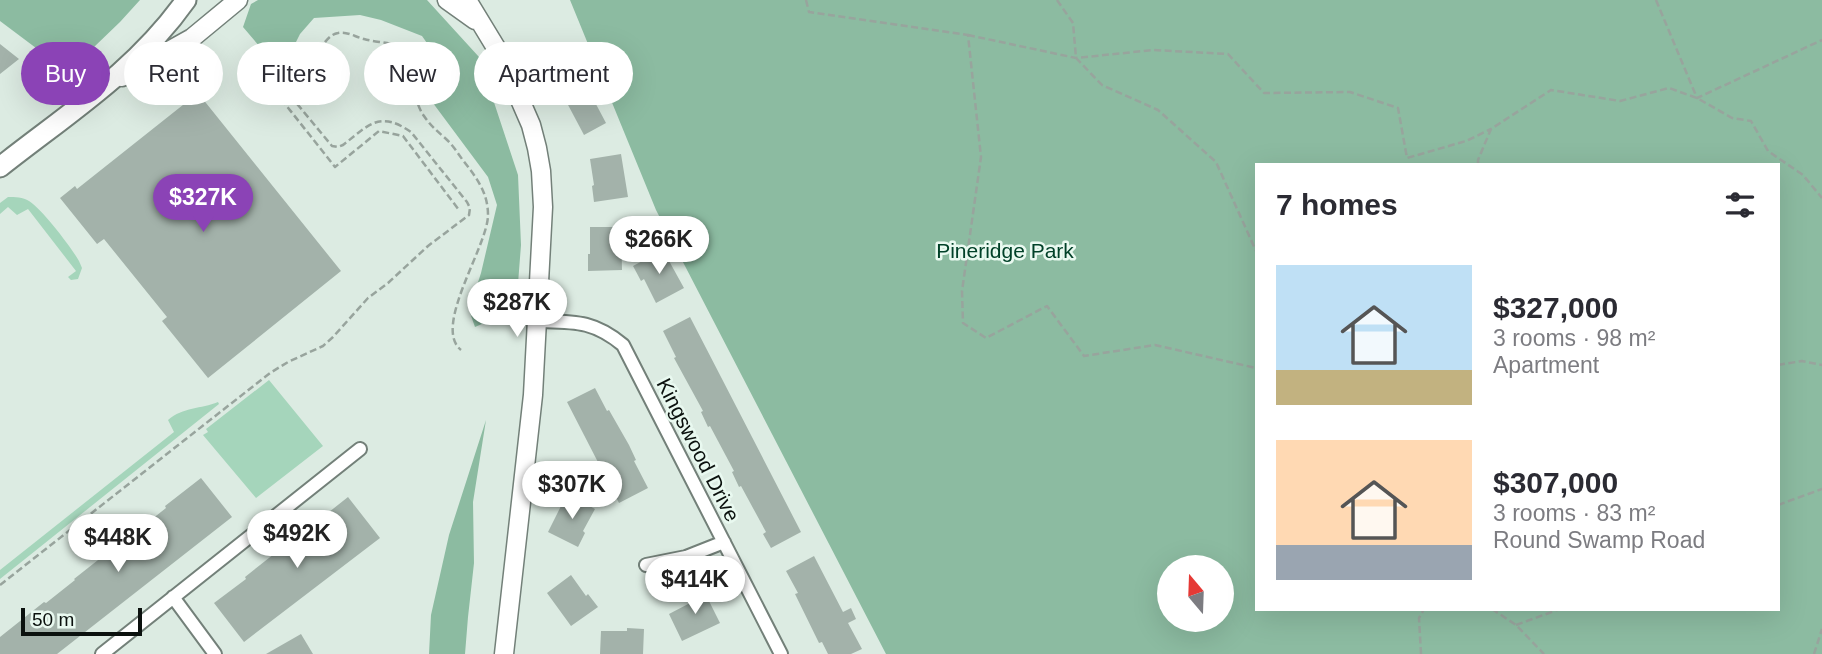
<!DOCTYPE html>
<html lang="en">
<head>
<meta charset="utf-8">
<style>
  body { margin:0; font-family:Helvetica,sans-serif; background:#f7f7f7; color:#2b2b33; height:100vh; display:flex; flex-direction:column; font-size:26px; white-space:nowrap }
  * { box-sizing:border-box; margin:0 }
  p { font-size:23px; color:#7c7c81 }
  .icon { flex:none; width:38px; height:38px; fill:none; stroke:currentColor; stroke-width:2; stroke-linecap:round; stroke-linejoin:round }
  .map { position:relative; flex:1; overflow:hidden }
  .drawer { position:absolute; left:1255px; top:163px; width:525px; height:448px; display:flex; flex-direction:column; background:#fff; border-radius:0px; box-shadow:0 7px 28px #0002 }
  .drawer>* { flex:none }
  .banner { position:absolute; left:21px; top:42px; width:665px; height:63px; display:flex; gap:14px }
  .needle { width:46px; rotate:341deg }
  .fabs { position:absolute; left:1157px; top:555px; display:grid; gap:14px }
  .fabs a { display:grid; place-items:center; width:77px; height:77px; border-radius:50%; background:#fff; box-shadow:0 7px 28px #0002; font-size:35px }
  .scale { position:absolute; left:21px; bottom:18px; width:121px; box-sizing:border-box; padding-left:7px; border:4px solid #0b110e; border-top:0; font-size:19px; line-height:24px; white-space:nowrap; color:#0b110e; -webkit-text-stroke:5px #e9f9f0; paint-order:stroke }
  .price { position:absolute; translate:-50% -60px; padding:0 16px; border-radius:24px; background:#fff; color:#222; font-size:23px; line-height:46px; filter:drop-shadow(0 2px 4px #0008) }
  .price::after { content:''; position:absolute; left:50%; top:42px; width:21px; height:16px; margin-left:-10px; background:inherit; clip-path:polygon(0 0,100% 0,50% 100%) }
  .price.current { background:#8b43b6; color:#fff }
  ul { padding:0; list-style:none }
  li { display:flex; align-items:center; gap:21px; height:175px; padding:0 21px }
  li span { display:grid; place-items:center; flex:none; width:196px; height:140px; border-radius:0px; color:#555 }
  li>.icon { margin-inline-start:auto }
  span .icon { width:84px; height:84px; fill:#fffc; stroke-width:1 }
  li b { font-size:30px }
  h2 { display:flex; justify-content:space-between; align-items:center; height:84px; padding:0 21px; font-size:30px }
  .pill { padding:0 24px; border-radius:32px; background:#fff; box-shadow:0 7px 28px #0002; font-size:24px; line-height:63px }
  .pill.current { background:#8b43b6; color:#fff }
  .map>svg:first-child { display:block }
  .green { fill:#a5d5bb }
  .forest { fill:#8cbba1; fill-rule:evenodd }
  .building { fill:#a3b2aa }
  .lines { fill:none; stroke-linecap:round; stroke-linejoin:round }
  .street-casing { stroke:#738079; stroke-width:16 }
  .secondary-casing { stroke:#738079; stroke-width:21 }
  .primary-casing { stroke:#738079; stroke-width:23 }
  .path { stroke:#98a49d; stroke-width:2.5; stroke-dasharray:7 3.5; stroke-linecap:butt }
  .street { stroke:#fff; stroke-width:12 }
  .secondary { stroke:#fff; stroke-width:18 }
  .primary { stroke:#fff; stroke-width:19 }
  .labels { text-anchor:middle; stroke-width:5; stroke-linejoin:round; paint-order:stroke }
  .park-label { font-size:21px; fill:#004128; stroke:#e9f9f0 }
  .street-label { font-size:21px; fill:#0b110e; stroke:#e9f9f0 }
</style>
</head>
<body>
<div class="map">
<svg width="1822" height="654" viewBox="0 0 1822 654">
  <rect width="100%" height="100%" fill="#dcebe2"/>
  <path class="green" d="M8 197C15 197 23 197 29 201 43 210 71 247 79 261L82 268 78 279 71 280 68 277 76 271 28 209 17 215 8 207 0 214V203Z
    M269 380 323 446 256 498 203 435 208 432 206 429Z
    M218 402 219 404 0 579V570L174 432 168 420C183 407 201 409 218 402Z"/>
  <path class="forest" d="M0 0H140L120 22 68 72 0 21Z
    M258 0H427L479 57 518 175 521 245 516 309 475 327 469 310 481 273 497 205 488 177 427 95 426 87 434 53 422 36 381 20 360 15 314 18 300 34 292 50 272 61 243 27 251 4Z
    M570 0H1822V654H886L656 210ZM1778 164V609H1256V164ZM1222 567V620H1169V567Z
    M486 420 473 502 474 563 468 617 465 654H429L431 615 449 535Z"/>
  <path class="building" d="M0 44 19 59 0 74Z
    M589 91 606 123 584 135 567 103Z
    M198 93 341 271 208 378 162 321 167 317 104 239 97 244 60 198 75 186 77 189Z
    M621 154 628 197 594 202 592 186 594 185 590 159Z
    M590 227H621L622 270 588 271V254H590Z
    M663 250 684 288 656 303 644 279 641 281 633 266Z
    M690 317 801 532 771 548 763 534 766 532 741 486 739 487 732 472 734 471 710 426 708 427 701 412 703 411 674 358 676 357 663 331Z
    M595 388 607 411 609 410 629 445 636 460 634 461 648 488 619 503 567 402Z
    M201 478 232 517 57 654H0V637L44 602 46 603 75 580 74 579 136 530 137 531 166 508 165 506Z
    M567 494 595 509 583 531 585 533 578 547 548 532Z
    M348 497 380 538 244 642 214 603 246 579 245 577 274 554 276 556 320 522 319 520Z
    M814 556 843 612 851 608 856 619 848 623 862 649 851 654H828L822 642 819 643 795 594 798 593 786 571Z
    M571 575 586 596 588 594 598 607 571 626 547 593Z
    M702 587 720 623 682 641 669 614 690 603 686 595Z
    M627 628 644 629 643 654H600L601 631H627Z
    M301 634 313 654H266Z"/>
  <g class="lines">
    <g class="street-casing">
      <path id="street" d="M537 321C574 322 593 320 623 345L781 654
        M646 565 686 557 724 542
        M173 597 215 654
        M102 654 360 449"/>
    </g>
    <g class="secondary-casing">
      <path id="secondary" d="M447 0 475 20
        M467 0 501 56 531 125 537 148 541 171 543 207 533 395 504 654
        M122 77 192 38 238 0"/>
    </g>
    <g class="primary-casing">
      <path id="primary" d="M0 167C67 114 136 71 186 0"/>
    </g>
    <path class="path" d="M806 0 809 12 968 35 981 157 962 291 963 323 986 338 1047 306 1084 356 1155 345 1256 368
      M1057 0 1073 23 1076 58 1102 85 1158 110 1216 162 1256 251
      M1656 0 1697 98 1822 40
      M968 35 1076 58 1153 50 1228 54 1264 93 1350 92 1398 108 1407 158 1466 141 1491 129
      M255 66 335 167 379 131 403 136 459 210
      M1478 164V160L1491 129 1551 90 1620 101 1669 88 1697 98 1732 118 1751 121 1768 151 1803 175 1822 198
      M1778 365 1802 361 1822 365
      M1778 505 1822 489
      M0 585 270 373 288 362 323 346 333 337 368 298 388 283 428 246 469 215 470 208 467 202 411 132C379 110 369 125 343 145L338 147 332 146 284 88 282 78C289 66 305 64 315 54 323 47 327 35 338 33 347 31 355 37 364 39 381 44 406 41 416 60 425 76 407 92 424 116 430 125 437 131 445 138 452 144 457 152 462 159 476 177 488 192 488 215 488 246 432 327 461 350
      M1492 609 1516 625 1544 654
      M1516 625 1560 609
      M1421 654 1419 618 1424 609
      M1814 654 1822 629"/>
    <use href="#street" class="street"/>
    <use href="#secondary" class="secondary"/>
    <use href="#primary" class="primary"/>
  </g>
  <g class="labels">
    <g class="park-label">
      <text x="1005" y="258">Pineridge Park</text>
    </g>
    <g class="street-label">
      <text transform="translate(698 450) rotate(63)" y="7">Kingswood Drive</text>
    </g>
  </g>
</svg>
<div class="fabs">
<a><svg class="needle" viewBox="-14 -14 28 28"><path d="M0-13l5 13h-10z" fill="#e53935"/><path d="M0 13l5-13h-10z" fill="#7c7c81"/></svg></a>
</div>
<div class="scale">50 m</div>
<b class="price current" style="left:203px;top:234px">$327K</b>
<b class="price" style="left:659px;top:276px">$266K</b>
<b class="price" style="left:517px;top:339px">$287K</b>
<b class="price" style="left:572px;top:521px">$307K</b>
<b class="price" style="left:297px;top:570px">$492K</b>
<b class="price" style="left:118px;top:574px">$448K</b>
<b class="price" style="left:695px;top:616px">$414K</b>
<div class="banner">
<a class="pill current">Buy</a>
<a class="pill">Rent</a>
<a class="pill">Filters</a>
<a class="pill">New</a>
<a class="pill">Apartment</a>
</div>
<section class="drawer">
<h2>7 homes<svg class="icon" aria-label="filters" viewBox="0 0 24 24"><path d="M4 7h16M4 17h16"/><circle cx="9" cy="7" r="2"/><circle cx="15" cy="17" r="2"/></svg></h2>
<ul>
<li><span style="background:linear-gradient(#bfe0f5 75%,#c2b280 0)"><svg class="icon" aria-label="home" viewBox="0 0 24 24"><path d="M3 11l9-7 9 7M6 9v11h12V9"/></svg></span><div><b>$327,000</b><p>3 rooms · 98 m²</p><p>Apartment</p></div></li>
<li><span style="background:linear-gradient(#ffd9b3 75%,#9aa5b1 0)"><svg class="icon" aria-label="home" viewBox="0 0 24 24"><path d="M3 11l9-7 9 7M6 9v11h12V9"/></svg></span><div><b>$307,000</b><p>3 rooms · 83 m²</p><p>Round Swamp Road</p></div></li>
</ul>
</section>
</div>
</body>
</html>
